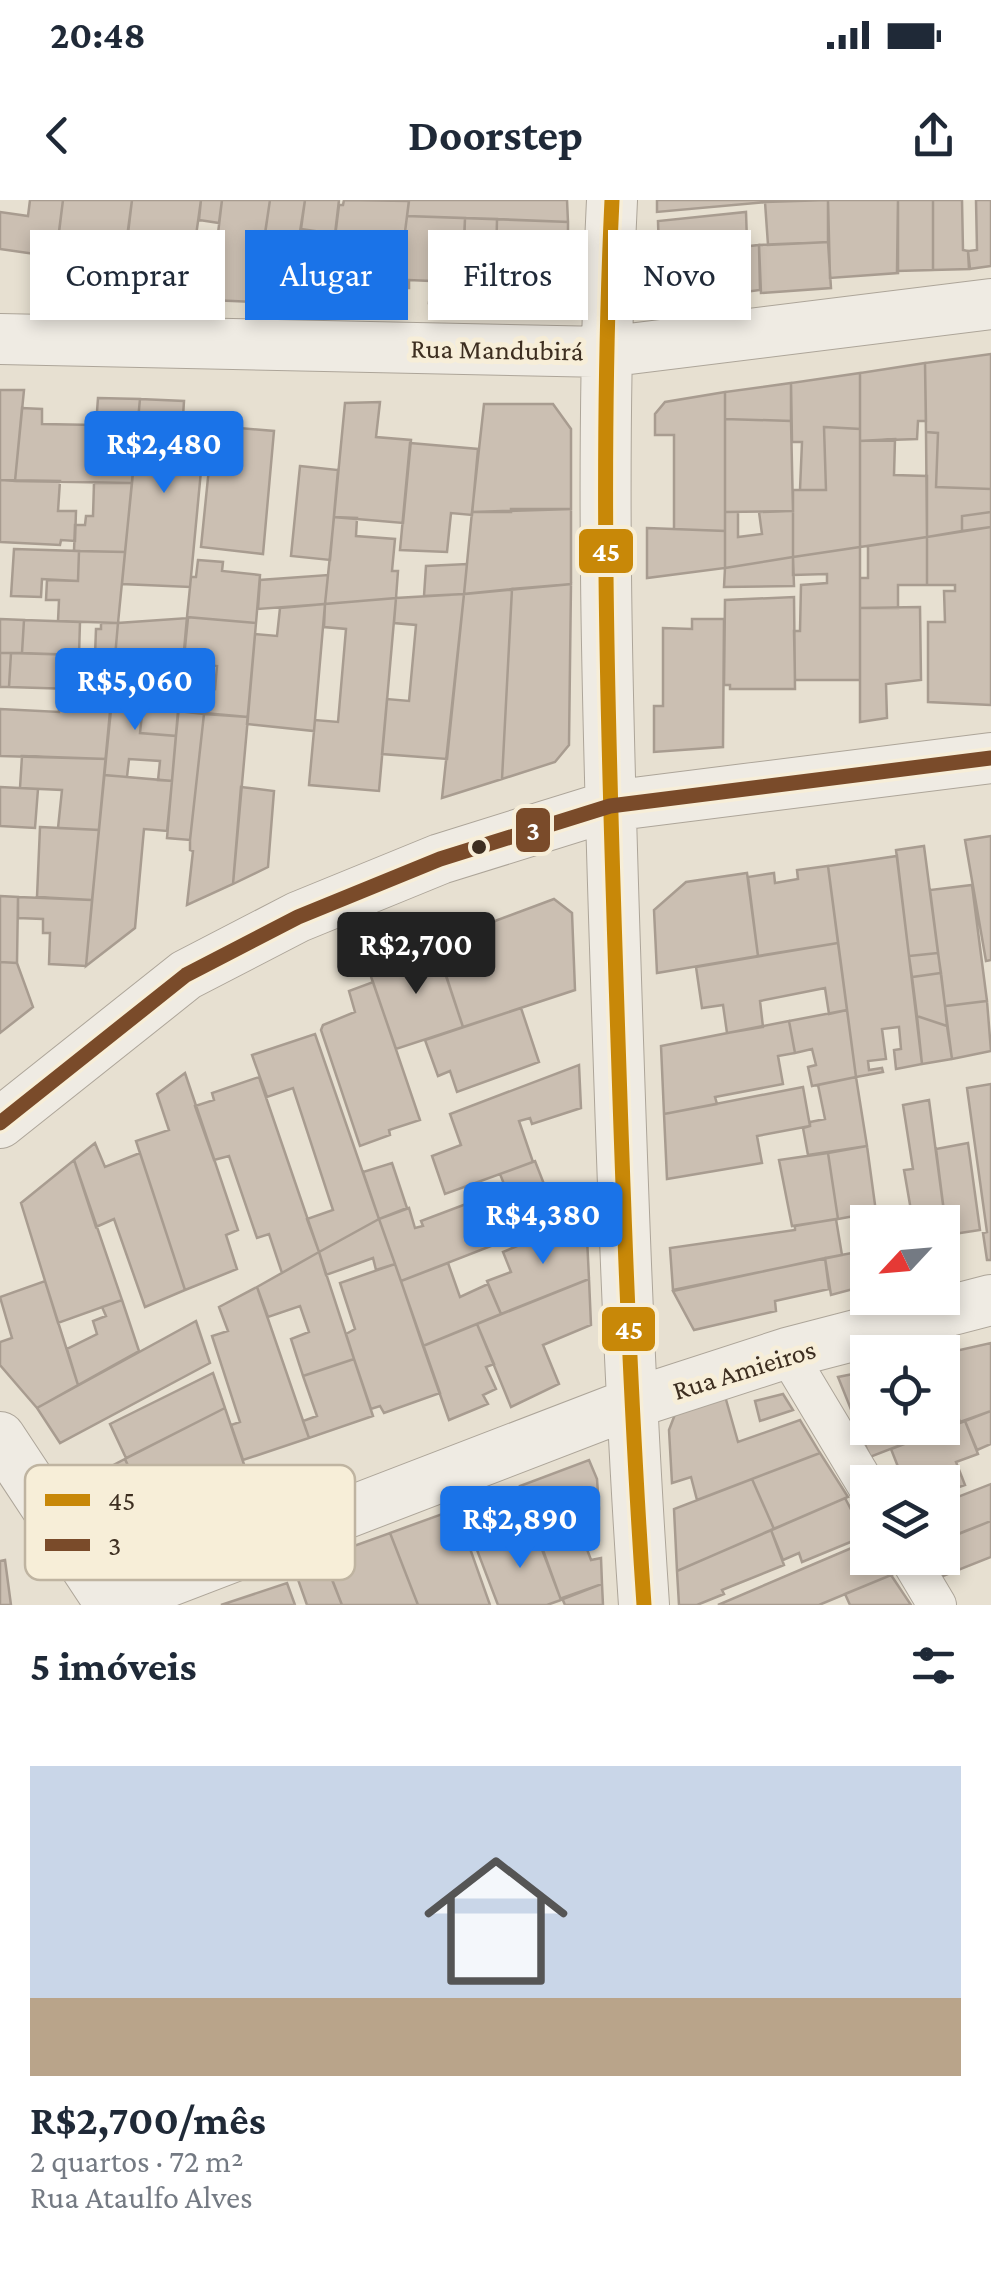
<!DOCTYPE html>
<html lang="pt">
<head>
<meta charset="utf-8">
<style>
  body { margin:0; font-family:"Crimson Pro",serif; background:#f2f2f3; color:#1f2937; height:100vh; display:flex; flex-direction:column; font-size:38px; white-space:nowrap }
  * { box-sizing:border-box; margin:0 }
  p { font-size:32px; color:#747a83 }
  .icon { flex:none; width:55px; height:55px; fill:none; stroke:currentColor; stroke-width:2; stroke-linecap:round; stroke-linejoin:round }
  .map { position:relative; height:1405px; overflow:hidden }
  .drawer { display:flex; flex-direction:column; background:#fff; flex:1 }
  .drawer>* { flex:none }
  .banner { position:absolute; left:30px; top:30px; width:932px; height:90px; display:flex; gap:20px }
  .needle { width:65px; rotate:244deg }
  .buttons { position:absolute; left:850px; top:1005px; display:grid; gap:20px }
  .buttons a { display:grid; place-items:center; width:110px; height:110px; border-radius:0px; background:#fff; box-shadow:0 5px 15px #0003; font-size:50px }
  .price { position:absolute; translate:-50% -85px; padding:0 22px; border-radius:10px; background:#1a73e8; color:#fff; font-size:32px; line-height:65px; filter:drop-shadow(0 2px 5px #0008) }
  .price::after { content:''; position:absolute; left:50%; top:60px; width:30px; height:22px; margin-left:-15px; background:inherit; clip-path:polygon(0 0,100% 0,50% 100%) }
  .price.current { background:#222; color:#fff }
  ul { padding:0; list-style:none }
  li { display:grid; align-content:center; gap:20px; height:530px; padding:0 30px }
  li span { display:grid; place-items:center; height:310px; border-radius:0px; color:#555 }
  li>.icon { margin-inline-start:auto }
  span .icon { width:180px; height:180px; fill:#fffc; stroke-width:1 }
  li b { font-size:42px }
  h2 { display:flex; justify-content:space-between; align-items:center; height:120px; padding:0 30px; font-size:42px }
  .chip { padding:0 35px; border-radius:0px; background:#fff; box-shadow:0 5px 15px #0003; font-size:35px; line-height:90px }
  .chip.current { background:#1a73e8; color:#fff }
  .status { display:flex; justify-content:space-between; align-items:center; height:70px; padding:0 50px; background:#fff; direction:ltr }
  .status svg { height:28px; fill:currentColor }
  header { display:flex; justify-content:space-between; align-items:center; height:130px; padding:0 30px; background:#fff; font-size:45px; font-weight:700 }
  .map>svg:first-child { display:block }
  .building { fill:#cbbfb2; stroke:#a89c90; stroke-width:2.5 }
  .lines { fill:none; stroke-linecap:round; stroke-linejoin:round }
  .pedestrian-casing { stroke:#ada599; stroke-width:40 }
  .minor-casing { stroke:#ada599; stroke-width:52 }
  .pedestrian { stroke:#efebe3; stroke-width:38 }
  .minor { stroke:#efebe3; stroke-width:50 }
  .bus-1-casing { stroke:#f7eed8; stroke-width:22 }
  .bus-2-casing { stroke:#f7eed8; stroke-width:22 }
  .bus-1 { stroke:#c88808; stroke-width:15 }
  .bus-2 { stroke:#7a4b2a; stroke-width:15 }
  .bus-dot { fill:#3d2e20; stroke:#f7eed8; stroke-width:4 }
  .labels { text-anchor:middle; stroke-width:10; stroke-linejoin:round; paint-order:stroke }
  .street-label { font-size:28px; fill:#3d2e20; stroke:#f7eed8 }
  .key { fill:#f7eed8; stroke:#bfb4a1; stroke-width:2.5 }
  .key-label { font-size:28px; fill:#3d2e20 }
  .line-badge { stroke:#f7eed8; stroke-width:4 }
  .badge-label { font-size:28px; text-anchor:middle; font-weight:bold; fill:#fff }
</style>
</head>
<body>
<div class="status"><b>20:48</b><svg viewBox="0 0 49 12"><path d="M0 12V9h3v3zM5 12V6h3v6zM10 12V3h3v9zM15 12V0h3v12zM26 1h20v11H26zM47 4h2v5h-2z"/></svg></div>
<header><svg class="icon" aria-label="back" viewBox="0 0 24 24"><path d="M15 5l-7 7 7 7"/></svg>Doorstep<svg class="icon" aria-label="share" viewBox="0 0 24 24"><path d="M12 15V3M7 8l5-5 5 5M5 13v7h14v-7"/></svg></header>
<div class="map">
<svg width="991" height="1405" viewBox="0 0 991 1405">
  <rect width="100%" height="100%" fill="#e7e0d1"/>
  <path class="building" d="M30 0H63L56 57 0 49V12L28 16Z
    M63 0H132L119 97 72 95 78 49 57 47Z
    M132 0H201L193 57 126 50Z
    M201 0H222L219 23 199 20Z
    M222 0H270L255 102 210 100Z
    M270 0H305L296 57 262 53Z
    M305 0H339L335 34 301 29Z
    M344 0 409 1 400 70 332 61 339 5H343Z
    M409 0H567L568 22 407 16Z
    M657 0H788L657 12Z
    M828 0H898V73L830 78Z
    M828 0V42L768 45 765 2Z
    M898 0H933V70L897 71Z
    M933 0H962L963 50 968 51 970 69 933 70Z
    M976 0H991V66L969 69 968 51 977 50Z
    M746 12 747 42 659 52 658 21Z
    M407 16 465 18 462 82 454 81 453 104 429 103 431 81 409 80V88H398Z
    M465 18 497 19 495 114 462 111Z
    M497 19 568 22V97L548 118 495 114Z
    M301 29 326 33 319 101 291 99Z
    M828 42 831 88 761 93 759 45Z
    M759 45 760 90 679 101 654 95 652 57Z
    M271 54 296 57 290 103 255 102 258 89 267 90Z
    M339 61 400 70 396 107 333 102Z
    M991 154V289L936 287 938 233 926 232 925 163Z
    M925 163 926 221H918L917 239 860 241V173Z
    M860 173V229L824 227 826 290H800L802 242H792L791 183Z
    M791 183V221L725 219V192Z
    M0 190H24L15 281 0 280Z
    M725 192V331L674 329V235H655V214L665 202Z
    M98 198 140 199 132 283 15 281 22 208 42 209V224L96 225Z
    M140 199 184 201 183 217 206 218 190 387 122 384Z
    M380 202 376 237 411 240 403 323 334 317 345 203Z
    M484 204H553L571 229V309L472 312Z
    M725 219 791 221 793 311 725 312Z
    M205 225 274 231 263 354 201 347 209 268H202Z
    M824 227 860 229V347L793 357V290H826Z
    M926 232 938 233 936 287 991 289V312L962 316V331L927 337Z
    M895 239 894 275 927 276V337L860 347V241Z
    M410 243 478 249 472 315 451 313 447 352 400 350Z
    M300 266 338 270 330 360 291 356Z
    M0 280 60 281 58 311H76L75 341 61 340 60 345 0 342Z
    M94 283H132L125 352 74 351 75 325H85L86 316H93Z
    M511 309H571V384L464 394 472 312H511Z
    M793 311V357L725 368V312H738V337L762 334 759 312Z
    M991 312V327L962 331V316Z
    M334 317 357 318 356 336 395 339 392 371H398L396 398 325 404Z
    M991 327V505L928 502V422H945L944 391H955V385H927V337Z
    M647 328 725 331V368L647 378Z
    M927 337V385H898V408H860V378H868V346Z
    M860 347V480H795L794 431H800L801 385 827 383V374L793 375V357Z
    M14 349 79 351 78 381 42 379 41 397 11 396Z
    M79 351 125 352 118 423 58 421 59 400H46L47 380 78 381Z
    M793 357 794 386 724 387 725 368Z
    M198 360 223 362 222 371 260 375 256 423 187 417 191 377H196Z
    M467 364 464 394 424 396 426 366Z
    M328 375 325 404 258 409 260 380Z
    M571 384 569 545 555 562 502 579 512 389Z
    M512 389 502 579 442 598 464 394Z
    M464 394 447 559 382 554 387 499 409 501 416 425 394 423 396 398Z
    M794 397 795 489H730V485H724L725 400Z
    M396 398 379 591 309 585 315 520 338 522 346 429 324 427 325 404Z
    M325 404 314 531 247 524 255 434 277 436 280 408Z
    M920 407 921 480 886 484 887 518 860 522V408Z
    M187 417 256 423 248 517 204 513 207 488 215 489 217 466 183 462Z
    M188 418 176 536 140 533 144 495 156 496 157 485 113 480 118 423Z
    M0 419 24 420 22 453H0Z
    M692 419H724L723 547 654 552V506H663V428L692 429Z
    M24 420 80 422 79 455 22 453Z
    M101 423H118L115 457 95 456 96 429H101Z
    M0 453H11L9 487H0Z
    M11 453 79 455 77 482H72V489L9 487Z
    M94 466 115 468 113 490 93 489Z
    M113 480 157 485 156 496 144 495 140 533 176 536 172 581 158 580 160 561 129 559 127 577 104 575Z
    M59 489 113 490 106 559 0 556V509L59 512Z
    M178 511 204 514 190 640 167 638Z
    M204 514 248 517 233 684 187 705 193 651 190 650V640Z
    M22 556 106 559 99 630 58 628 62 590 20 588Z
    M104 575 172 581 167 631 144 629 135 728 86 766Z
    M0 587 38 589 35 628 0 626Z
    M241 587 274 591 268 667 233 684Z
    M40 627 99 630 92 700 37 697Z
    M991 636V760L986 761 965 640Z
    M924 646 938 753 909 756 896 650Z
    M897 656 922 864 896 869 894 850 901 849 899 827 882 829 886 859 868 861 869 870 882 868 883 872 856 877 828 666Z
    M828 666 838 743 758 756 748 677 774 673 775 683 798 679 797 670Z
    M747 673 758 756 657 773 654 710 686 682Z
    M972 685 987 801 945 806 930 690Z
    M0 696 18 697 17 763 0 762Z
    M18 697 92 700 86 766 49 764 50 733H43V719L18 718Z
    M554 699 572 713 575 790 463 827 444 769 476 759 468 731Z
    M435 743 463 827 396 849 368 768Z
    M838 743 847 810 829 814 825 788 760 801 763 827 727 833 723 805 702 808 696 767Z
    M938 753 941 773 912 777 909 756Z
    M0 762 17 763 33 807 0 833Z
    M941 773 945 806 947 826 917 816 912 777Z
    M373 782 420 920 389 930 390 935 360 946 321 830 323 825 355 812 349 791Z
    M987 801 991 851 952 859 945 806Z
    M521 808 539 862 457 892 450 871 438 876 425 840Z
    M847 810 856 877 812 886 808 867 816 865 812 849 795 853 789 821Z
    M917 816 947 826 952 859 922 864Z
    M789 821 795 853 778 856 783 884 715 897 717 904 664 914 661 846Z
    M315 834 379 1019 319 1052 307 1019 333 1010 293 888 267 897 252 855Z
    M579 865 581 908 532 924 530 918 519 921 533 962 445 994 432 956 461 945 450 914Z
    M185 873 238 1030 226 1035 237 1069 185 1090 136 941 169 930 157 894Z
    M259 877 319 1052 282 1073 269 1034 257 1038 229 956 214 960 195 906 214 900 212 893Z
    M856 877 867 946 808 955 803 928 810 926V922L825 919 818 885Z
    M991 884V1060H987L983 1033 987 1032 967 888Z
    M803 887 810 926 757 936 762 963 667 979 664 914Z
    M929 900 946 1027H942V1022H913L904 970 913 969 903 905Z
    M95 943 105 967 140 953 185 1090 145 1107 114 1019 96 1027 74 960Z
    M968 943 980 1030 947 1035 936 949Z
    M867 946 876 1012 838 1019 828 953Z
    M828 953 838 1019 792 1026 779 960Z
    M74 960 122 1100 58 1123 21 1003Z
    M535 961 558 1020 401 1081 379 1019 409 1008 415 1028 423 1026 421 1021 506 989 500 974Z
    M392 963 407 1008 379 1019 363 972Z
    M586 1017 589 1079 501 1114 487 1081 511 1072 503 1052Z
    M379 1019 395 1064 376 1070 373 1058 326 1075 319 1052Z
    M836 1019 842 1055 673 1090 670 1048 795 1030V1026Z
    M868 1050V1085L831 1095 825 1058Z
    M319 1052 354 1159 303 1176 291 1139 309 1132 300 1106 268 1117 257 1087Z
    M825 1058 829 1089 775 1101 776 1111 694 1130 673 1091Z
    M448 1063 460 1097 488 1084 501 1114 423 1146 401 1081Z
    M395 1064 440 1193 384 1213 380 1206 371 1209 354 1159 346 1134 355 1129 340 1083Z
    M589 1079 591 1125 543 1145 559 1184 511 1207 477 1124Z
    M45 1081 78 1185 37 1208 0 1165V1142L12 1138 0 1097Z
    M257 1087 309 1238 243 1260 231 1225 240 1222 212 1136 228 1131 219 1107Z
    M122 1100 139 1151 78 1185 67 1149 97 1134 93 1121 106 1116 102 1107Z
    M196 1121 210 1163 60 1243 37 1208Z
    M477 1124 494 1164 486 1167 496 1189 483 1195 488 1204 449 1220 423 1146Z
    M991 1143V1211L960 1222 942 1175V1154Z
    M354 1159 373 1216 309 1238 303 1221 317 1216 303 1176Z
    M868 1171V1228H942V1175L960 1222 870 1257 838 1177Z
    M213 1173 225 1208 126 1258 110 1224Z
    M783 1194 793 1210 760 1221 755 1201Z
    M725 1196 738 1242 800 1220 820 1253 697 1300 691 1277 672 1283 669 1230 677 1209Z
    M225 1208 255 1297 217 1311 198 1266 140 1292 125 1259Z
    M991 1211V1244L977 1250 965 1221Z
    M965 1221 978 1254 956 1262 965 1285 942 1293V1282H904L891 1249Z
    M820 1253 848 1297 774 1329 752 1279Z
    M125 1259 140 1292 155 1286 174 1327 133 1340 119 1337 83 1281Z
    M589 1260 597 1279 599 1309 535 1331 520 1286Z
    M752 1279 774 1329 677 1371 674 1309Z
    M991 1284V1321L944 1340 942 1303Z
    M845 1298 865 1336 802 1362 799 1353 783 1360 771 1330Z
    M456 1309 490 1405H418L390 1333Z
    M575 1317 591 1360 601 1358 602 1384 561 1400 535 1331Z
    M991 1321V1357L928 1382 915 1358H942V1340Z
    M535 1328 561 1400 547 1405H498L477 1350Z
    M771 1330 784 1365 722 1390 724 1394 697 1405H679L677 1371Z
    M390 1333 418 1405H342L323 1357Z
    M868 1341V1358H885L896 1373 819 1405H718Z
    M5 1360 11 1405H0V1361Z
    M325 1361 342 1405H307L295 1371Z
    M891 1375 911 1405H850L845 1394Z
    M287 1383 295 1405H221Z
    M602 1384 603 1405H565L562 1398Z"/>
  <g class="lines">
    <g class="pedestrian-casing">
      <path id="pedestrian" d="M787 1153 868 1288
        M909 1358 937 1405"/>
    </g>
    <g class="minor-casing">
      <path id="minor" d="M612 0C600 249 607 499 615 748 622 967 629 1186 644 1405
        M0 139 605 152 991 104
        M0 923 186 775 298 717 440 659 610 606 991 558
        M0 1237 111 1405
        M110 1404 630 1204 787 1153 991 1100"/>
    </g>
    <use href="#pedestrian" class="pedestrian"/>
    <use href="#minor" class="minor"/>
    <g class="bus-1-casing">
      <path id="bus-1" d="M612 0C600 249 607 499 615 748 622 967 629 1186 644 1405"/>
    </g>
    <g class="bus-2-casing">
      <path id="bus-2" d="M0 923 186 775 298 717 440 659 610 606 991 558"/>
    </g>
    <use href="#bus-1" class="bus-1"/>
    <use href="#bus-2" class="bus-2"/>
  </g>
  <circle class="bus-dot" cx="479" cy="647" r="9"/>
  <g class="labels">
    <g class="street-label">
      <text transform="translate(497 149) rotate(1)" y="10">Rua Mandubirá</text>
      <text transform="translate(744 1169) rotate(-17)" y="10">Rua Amieiros</text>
    </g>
  </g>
  <rect x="25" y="1265" width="330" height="115" rx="15" class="key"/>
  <rect x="45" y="1294" width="45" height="12" fill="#c88808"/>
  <rect x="45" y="1339" width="45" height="12" fill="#7a4b2a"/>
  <g class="key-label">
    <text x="108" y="1310">45</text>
    <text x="108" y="1355">3</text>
  </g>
  <g class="line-badge">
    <rect x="577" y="327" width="58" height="48" rx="10" fill="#c88808"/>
    <rect x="514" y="606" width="38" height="48" rx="10" fill="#7a4b2a"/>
    <rect x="600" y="1105" width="57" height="48" rx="10" fill="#c88808"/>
  </g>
  <g class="badge-label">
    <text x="606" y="361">45</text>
    <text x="533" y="640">3</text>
    <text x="629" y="1139">45</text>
  </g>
</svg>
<div class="buttons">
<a><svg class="needle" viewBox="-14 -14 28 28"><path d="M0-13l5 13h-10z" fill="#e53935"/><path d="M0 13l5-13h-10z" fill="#747a83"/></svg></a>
<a><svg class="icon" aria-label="locate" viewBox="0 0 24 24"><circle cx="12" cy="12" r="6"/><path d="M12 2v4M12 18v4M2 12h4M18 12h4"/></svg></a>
<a><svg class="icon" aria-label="layers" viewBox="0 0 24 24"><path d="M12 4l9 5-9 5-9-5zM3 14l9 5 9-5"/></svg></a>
</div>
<b class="price" style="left:164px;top:296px">R$2,480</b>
<b class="price" style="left:135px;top:533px">R$5,060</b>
<b class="price current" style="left:416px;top:797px">R$2,700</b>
<b class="price" style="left:543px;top:1067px">R$4,380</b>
<b class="price" style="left:520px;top:1371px">R$2,890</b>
<div class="banner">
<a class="chip">Comprar</a>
<a class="chip current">Alugar</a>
<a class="chip">Filtros</a>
<a class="chip">Novo</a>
</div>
</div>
<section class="drawer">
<h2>5 imóveis<svg class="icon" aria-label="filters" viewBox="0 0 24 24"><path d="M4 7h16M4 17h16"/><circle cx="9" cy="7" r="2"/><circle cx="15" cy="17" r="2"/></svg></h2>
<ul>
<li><span style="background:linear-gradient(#c9d6e8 75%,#b9a48a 0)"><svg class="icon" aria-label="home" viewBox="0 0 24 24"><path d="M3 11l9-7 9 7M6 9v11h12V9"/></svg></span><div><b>R$2,700/mês</b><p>2 quartos · 72 m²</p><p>Rua Ataulfo Alves</p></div></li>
</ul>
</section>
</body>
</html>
